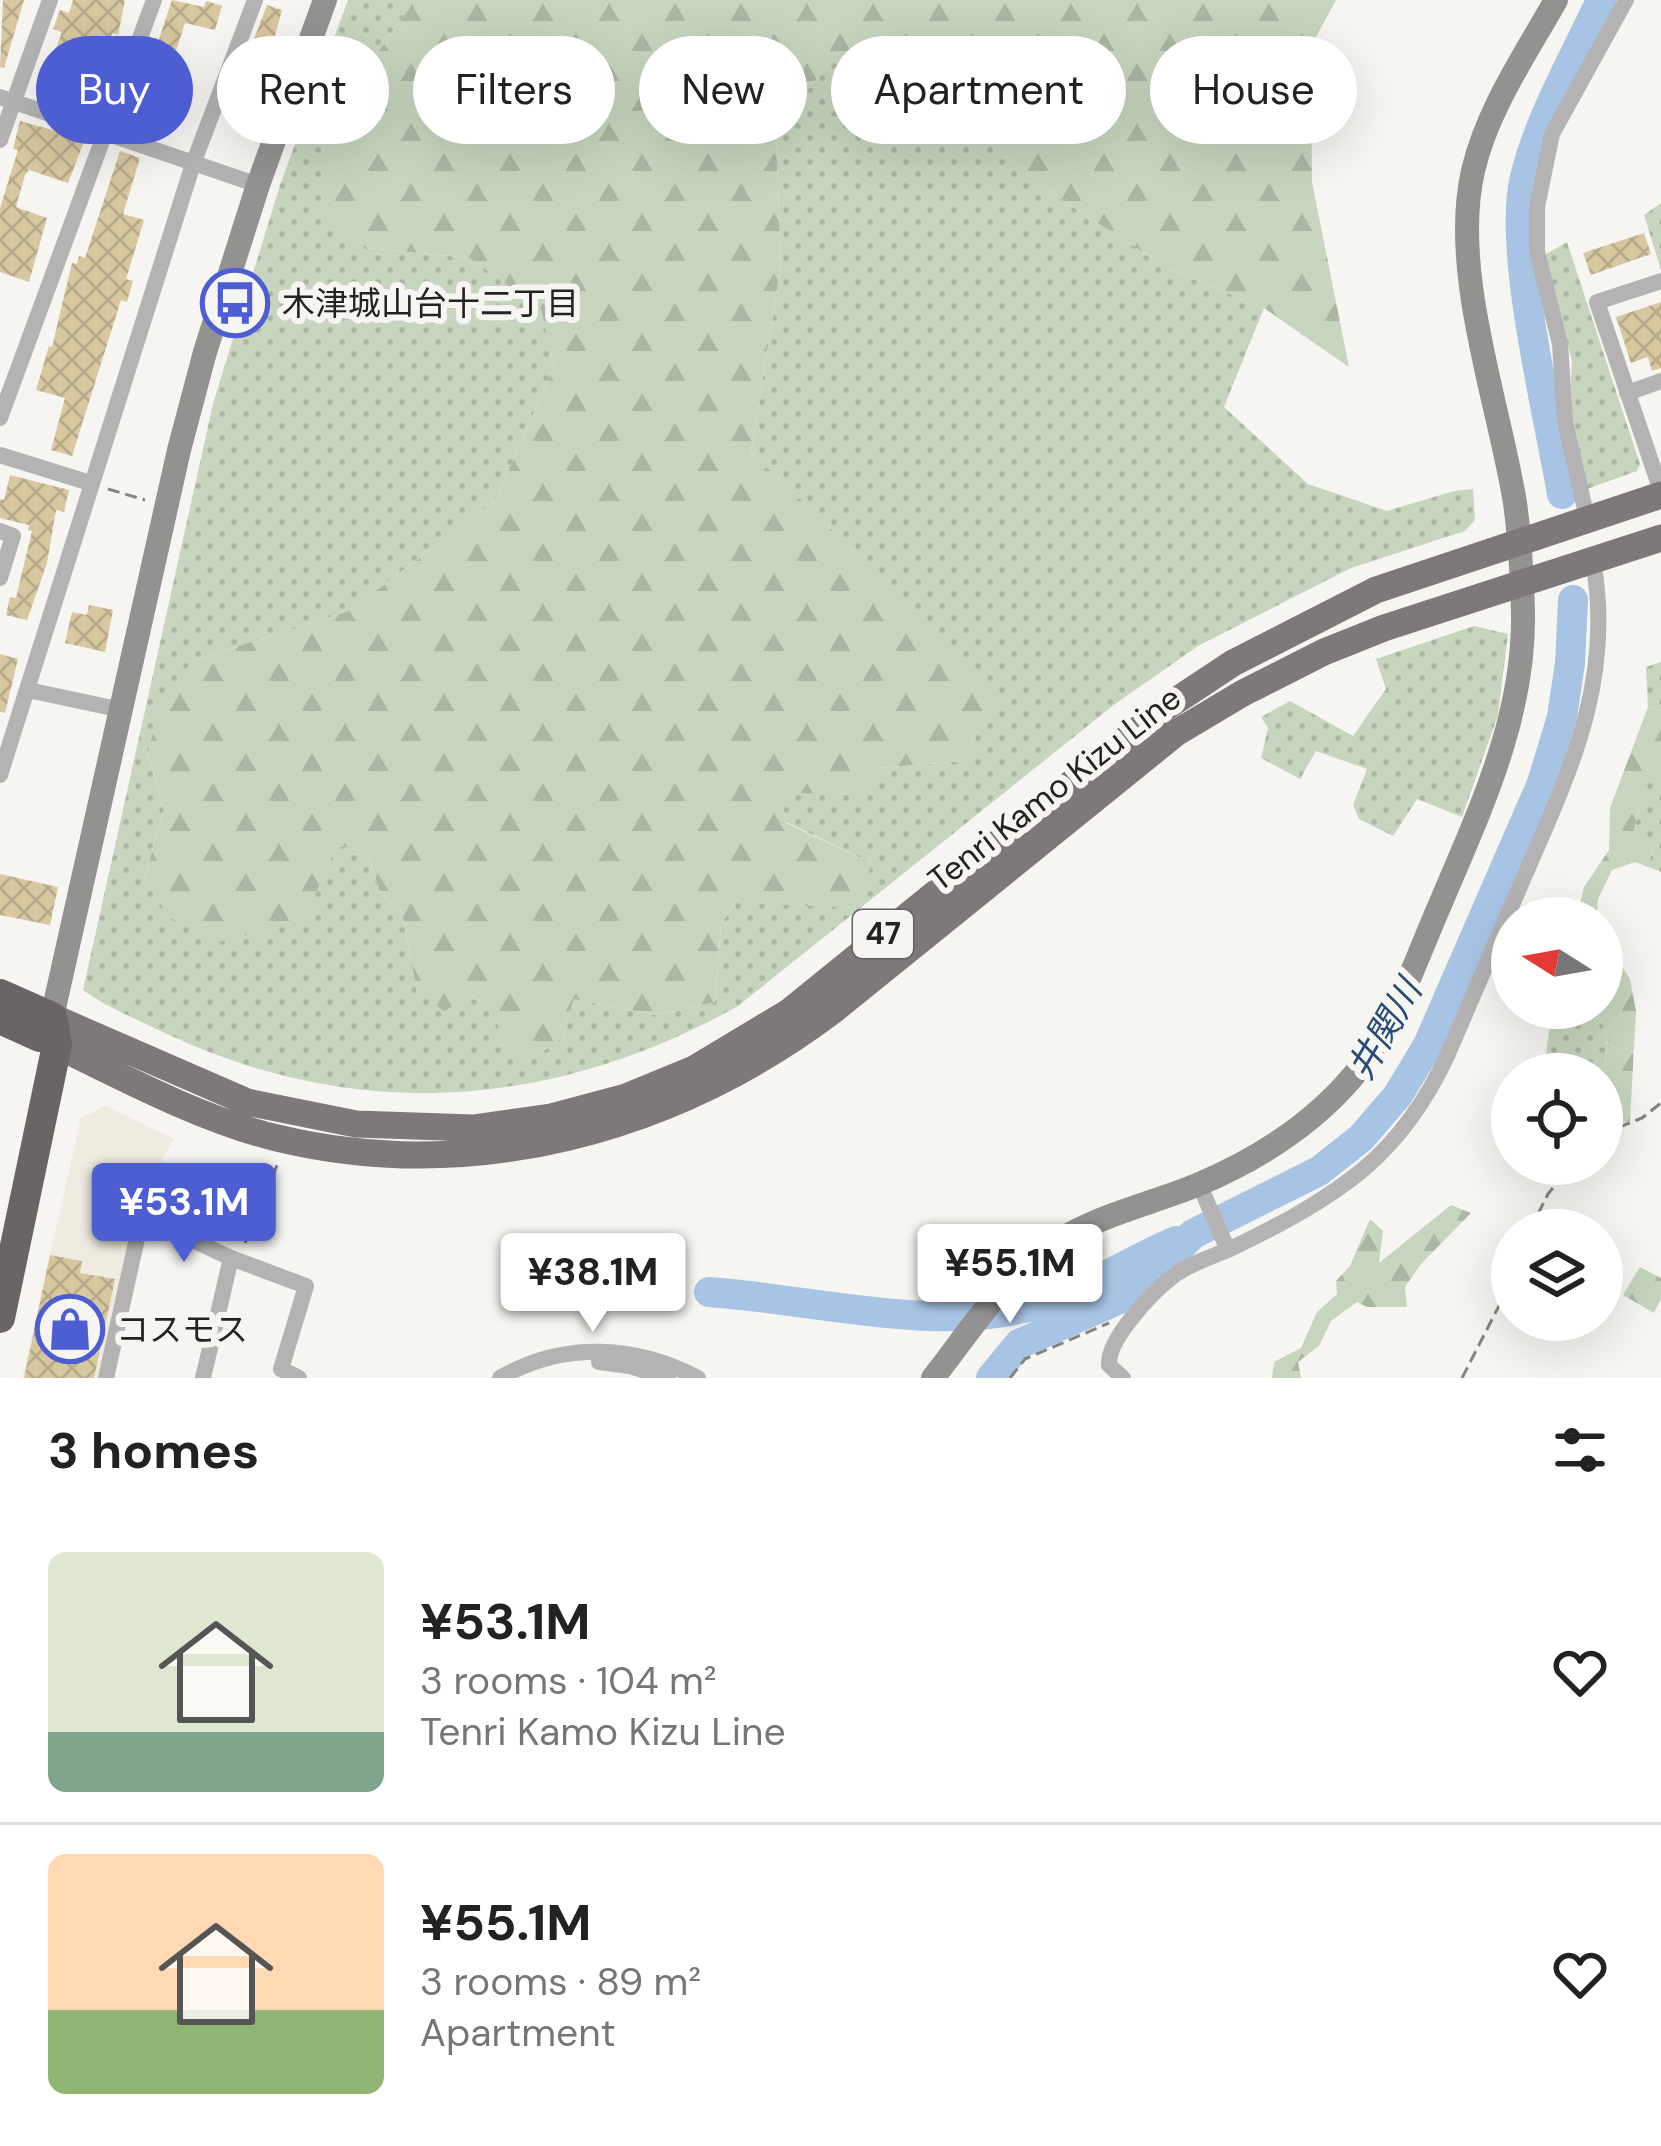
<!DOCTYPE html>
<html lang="en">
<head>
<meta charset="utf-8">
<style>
  body { margin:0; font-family:"DM Sans","Noto Sans JP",sans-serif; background:#f6f6f6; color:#222; height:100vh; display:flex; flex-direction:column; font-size:45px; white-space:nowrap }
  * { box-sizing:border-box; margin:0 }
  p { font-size:39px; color:#767676 }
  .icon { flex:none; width:66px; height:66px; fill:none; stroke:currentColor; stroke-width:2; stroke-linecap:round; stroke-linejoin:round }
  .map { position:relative; height:1378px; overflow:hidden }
  .drawer { display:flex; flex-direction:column; background:#fff; flex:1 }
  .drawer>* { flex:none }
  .top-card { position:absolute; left:36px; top:36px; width:1590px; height:108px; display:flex; gap:24px }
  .needle { width:78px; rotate:281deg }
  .fabs { position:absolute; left:1491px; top:897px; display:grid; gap:24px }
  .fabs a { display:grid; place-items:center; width:132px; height:132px; border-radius:50%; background:#fff; box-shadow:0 12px 48px #0002; font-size:60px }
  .price { position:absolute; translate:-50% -102px; padding:0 27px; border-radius:12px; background:#fff; color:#222; font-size:39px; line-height:78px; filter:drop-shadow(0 3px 6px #0008) }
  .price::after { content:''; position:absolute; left:50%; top:72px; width:36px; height:27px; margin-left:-18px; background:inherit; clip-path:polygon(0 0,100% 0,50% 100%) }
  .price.current { background:#4d5dd2; color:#fff }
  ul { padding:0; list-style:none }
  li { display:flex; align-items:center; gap:36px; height:300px; padding:0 48px }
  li+li { border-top:3px solid #e0e0e0 }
  li span { display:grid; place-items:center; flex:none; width:336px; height:240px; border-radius:18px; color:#555 }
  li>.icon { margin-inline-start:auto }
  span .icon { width:144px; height:144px; fill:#fffc; stroke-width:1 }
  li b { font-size:51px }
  h2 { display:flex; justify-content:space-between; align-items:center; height:144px; padding:0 48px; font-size:51px }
  .chip { padding:0 42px; border-radius:54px; background:#fff; box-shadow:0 12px 48px #0002; font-size:42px; line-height:108px }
  .chip.current { background:#4d5dd2; color:#fff }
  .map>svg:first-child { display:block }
  .built { fill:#f0ebe0 }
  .grass { fill:url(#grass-dots) }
  .forest { fill:url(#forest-firs) }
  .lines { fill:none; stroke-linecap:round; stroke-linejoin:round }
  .river { stroke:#a8c4e5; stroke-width:30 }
  .building { fill:url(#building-cross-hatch) }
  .path { stroke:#858481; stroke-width:3; stroke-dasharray:12 6; stroke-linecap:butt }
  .street { stroke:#b4b2b2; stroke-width:16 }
  .secondary { stroke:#949191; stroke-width:24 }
  .primary { stroke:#7d797a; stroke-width:27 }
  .highway { stroke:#696566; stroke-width:30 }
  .labels { text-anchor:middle; stroke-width:12; stroke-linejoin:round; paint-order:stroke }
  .shield { fill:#f7f5f1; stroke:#636260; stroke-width:3 }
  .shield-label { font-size:30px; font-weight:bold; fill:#242322 }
  .poi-label { font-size:33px; fill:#242322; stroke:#f7f5f1; text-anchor:start }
  .street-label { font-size:33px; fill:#242322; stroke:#f7f5f1 }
  .water-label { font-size:36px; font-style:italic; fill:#254b77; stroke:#f7f5f1 }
</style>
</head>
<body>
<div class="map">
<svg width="1661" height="1378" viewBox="0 0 1661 1378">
  <defs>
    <pattern id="grass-dots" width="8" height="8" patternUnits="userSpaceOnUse" patternTransform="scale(3)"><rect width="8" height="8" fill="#c7d5be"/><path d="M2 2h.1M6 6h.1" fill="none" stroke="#abb7a3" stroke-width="1.8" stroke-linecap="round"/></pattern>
    <pattern id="forest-firs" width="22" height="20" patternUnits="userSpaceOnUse" patternTransform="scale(3)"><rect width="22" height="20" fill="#c7d5be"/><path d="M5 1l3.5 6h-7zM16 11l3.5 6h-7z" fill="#abb7a3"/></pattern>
    <pattern id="building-cross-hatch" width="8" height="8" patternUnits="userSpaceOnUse" patternTransform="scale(3)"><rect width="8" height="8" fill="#d8c8a0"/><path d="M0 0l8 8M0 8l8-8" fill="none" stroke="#b9ac8a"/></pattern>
  </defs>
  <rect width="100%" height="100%" fill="#f7f5f1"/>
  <path class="built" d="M106 1106 174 1139 137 1205 99 1378H22L81 1118Z"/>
  <path class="grass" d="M348 0H415L349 93 322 149V212L368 248 470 258 542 309 554 367 495 501 349 611 192 661 148 752 164 810 144 879 337 846 367 851 380 892 402 913 417 992 471 997 494 1009 504 1046 562 1038 574 999 656 1015 715 1002 721 924 735 903 871 863 786 822 780 792 866 794 875 768 964 761 998 690 751 452 781 265 776 130 829 63 870 47 1062 200 1169 269 1264 308 1224 407 1308 484 1387 511 1454 491 1473 489 1475 520 1465 531 1351 568 1198 646 1115 704 738 1006C554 1109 357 1124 165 1033 137 1019 108 1008 83 990L213 404 280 185Z
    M1661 203V270L1644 215Z
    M1567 242 1640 464 1637 471 1587 489 1569 407 1572 361 1543 256Z
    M1474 626 1508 634 1498 715 1462 817 1417 799 1393 836 1359 819 1353 805 1367 769 1316 751 1300 779 1261 758 1268 728 1261 717 1290 701 1353 736 1386 689 1376 659Z
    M1661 662V711L1648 707 1646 667Z
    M1648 771 1661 785V872L1648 867 1654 845 1634 831Z
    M1552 1008H1596L1608 1038 1603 1082 1602 1074 1544 1070Z"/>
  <path class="forest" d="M415 0H1336L1311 46 1312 182 1349 367 1264 308 1169 269 1062 200 870 48 829 63 776 130 781 265 751 452 999 690 964 761 875 768 867 794 781 793 786 823 871 863 862 908 735 903 721 924 715 1002 656 1015 574 999 562 1038 533 1059 504 1046 493 1009 471 997 444 1011 417 992 402 913 380 892 367 851 337 846 303 922 218 942 169 917 144 879 164 810 148 752 161 702 192 661 349 611 495 501 554 367 541 309 470 258 368 248 322 212V149L349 93Z
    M1648 707 1661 711V785L1648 773 1634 830 1654 845 1648 867 1635 862 1612 870 1598 899 1596 918H1576L1584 887 1609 850 1610 808Z
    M1602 935 1630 979 1636 1011 1630 1121 1618 1125 1603 1082 1608 1038 1596 1008H1602Z
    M1451 1205 1471 1213 1421 1264 1405 1287 1407 1307H1367L1357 1302 1331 1321 1319 1346 1298 1362 1301 1378H1272L1274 1362 1301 1348 1317 1312 1337 1294 1336 1281 1350 1266 1370 1219 1383 1231 1379 1263Z
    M1640 1267 1661 1278V1299L1654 1313 1623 1295Z"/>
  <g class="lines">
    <path class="river" d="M1562 494C1549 416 1507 249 1525 177 1540 116 1575 57 1601 0
      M709 1292C811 1299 934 1333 1032 1306 1083 1293 1128 1261 1176 1241
      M991 1378 1019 1344 1137 1291 1193 1234 1319 1171 1361 1138 1398 1095 1428 1045 1542 783 1562 717 1570 663 1573 600"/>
  </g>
  <path class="building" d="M3 0H24L4 68 0 67Z
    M73 0H125L118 35 113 33 109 39 90 88 99 91 92 110 37 89 44 68 48 70 62 32 53 29 60 10 69 13Z
    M172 0 204 7 206 1 222 6 215 30 185 23 150 130 131 124Z
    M267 5 282 10 269 58 264 57 261 68 245 63Z
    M20 121 85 139 68 183 29 170 25 175 16 207 47 218 29 282 0 272V208L18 150 13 149Z
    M120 151 140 158 123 214 144 220 126 279 133 281 127 302 121 300 72 456 51 450 65 398 36 390 49 346 52 347 72 263 77 264 79 256 85 258Z
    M1644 233 1651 254 1591 275 1583 253Z
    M1661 302V368L1652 371 1648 357 1631 363 1616 317Z
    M10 475 69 490 64 512 56 510 47 563 27 620 6 615 10 597 16 598 32 531 28 530 29 525 0 518V499L4 500Z
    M89 605 113 610 105 652 65 643 72 612 87 615Z
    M0 654 18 659 5 713 0 712Z
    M0 874 58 887 50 925 0 915Z
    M50 1255 82 1261 80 1273 115 1279 94 1378H24Z"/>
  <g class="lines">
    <path class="path" d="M108 489 145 500
      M1602 1134 1642 1118 1661 1103
      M1530 1230 1548 1194 1572 1164
      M245 1243 278 1163
      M1010 1378 1025 1359 1109 1323
      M1462 1378 1502 1300 1512 1270"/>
    <path class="street" d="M0 97 258 185
      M0 140 50 0
      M1661 281 1597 302 1661 491
      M1627 393 1661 381
      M0 418 154 0
      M0 455 90 483
      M1587 518 1565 422 1560 344 1537 252V207L1552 134 1626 0
      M0 531 13 536 0 578
      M28 690 122 710
      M0 775 193 164 255 0
      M1199 1184 1228 1250
      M599 1362 630 1366 668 1378
      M106 1378 142 1216 231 1258 306 1286 281 1369 299 1378
      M203 1378 231 1258
      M500 1378C563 1341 635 1345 698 1378
      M1123 1378 1109 1365C1107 1340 1152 1292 1172 1277 1188 1264 1212 1257 1230 1249 1278 1226 1324 1202 1365 1168 1401 1137 1427 1099 1447 1056 1474 994 1500 932 1527 870 1572 767 1614 677 1593 561"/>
    <path class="secondary" d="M52 1017 179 450 205 352 258 185 325 0
      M933 1378C972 1329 1006 1271 1062 1239 1103 1214 1153 1203 1197 1185 1269 1155 1338 1108 1379 1040 1403 998 1420 951 1439 907 1479 812 1525 718 1523 612 1522 577 1520 539 1515 503 1499 403 1450 271 1473 171 1487 110 1525 55 1556 0"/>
    <path class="primary" d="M52 1017 247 1102 356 1124 473 1128 551 1117 626 1097 694 1069 789 1012 1162 710 1233 663 1376 590 1661 495
      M40 1037C112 1072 201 1120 277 1138 473 1185 672 1131 831 1012L1176 733 1243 693 1324 652 1384 628 1661 538"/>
    <path class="highway" d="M0 994 52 1017
      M0 1019 40 1037
      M0 1318 57 1045 52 1017"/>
  </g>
  <defs>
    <g id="bus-ring" transform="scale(3.45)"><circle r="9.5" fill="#f7f5f1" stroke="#4d5dd2" stroke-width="1.5"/><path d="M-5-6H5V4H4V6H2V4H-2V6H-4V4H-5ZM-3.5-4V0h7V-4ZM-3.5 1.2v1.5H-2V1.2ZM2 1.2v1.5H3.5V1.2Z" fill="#4d5dd2"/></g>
    <g id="shop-ring" transform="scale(3.45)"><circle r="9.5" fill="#f7f5f1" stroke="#4d5dd2" stroke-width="1.5"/><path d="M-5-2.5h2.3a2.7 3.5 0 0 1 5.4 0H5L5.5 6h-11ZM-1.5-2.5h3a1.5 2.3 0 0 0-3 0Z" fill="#4d5dd2"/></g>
  </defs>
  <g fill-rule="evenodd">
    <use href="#bus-ring" x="235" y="303"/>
    <use href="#shop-ring" x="70" y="1329"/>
  </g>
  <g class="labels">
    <rect class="shield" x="853" y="910" width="60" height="48" rx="9"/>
    <g class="shield-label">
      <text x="883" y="944">47</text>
    </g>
    <g class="poi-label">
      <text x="282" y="315">木津城山台十二丁目</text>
      <text x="116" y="1341">コスモス</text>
    </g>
    <g class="street-label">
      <text transform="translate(1054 788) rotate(-38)" y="12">Tenri Kamo Kizu Line</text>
    </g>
    <g class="water-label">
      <text transform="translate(1384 1029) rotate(-60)" y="13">井関川</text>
    </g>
  </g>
</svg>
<div class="fabs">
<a><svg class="needle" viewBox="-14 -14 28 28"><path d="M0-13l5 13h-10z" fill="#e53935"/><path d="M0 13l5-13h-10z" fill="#767676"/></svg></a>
<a><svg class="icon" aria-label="locate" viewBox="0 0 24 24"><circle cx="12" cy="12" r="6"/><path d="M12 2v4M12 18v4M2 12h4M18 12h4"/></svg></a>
<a><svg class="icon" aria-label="layers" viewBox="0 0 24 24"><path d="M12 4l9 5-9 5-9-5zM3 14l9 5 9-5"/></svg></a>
</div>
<b class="price current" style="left:184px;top:1265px">¥53.1M</b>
<b class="price" style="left:1010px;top:1326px">¥55.1M</b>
<b class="price" style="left:593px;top:1335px">¥38.1M</b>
<div class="top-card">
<a class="chip current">Buy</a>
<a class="chip">Rent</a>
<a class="chip">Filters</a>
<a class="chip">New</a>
<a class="chip">Apartment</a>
<a class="chip">House</a>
</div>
</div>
<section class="drawer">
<h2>3 homes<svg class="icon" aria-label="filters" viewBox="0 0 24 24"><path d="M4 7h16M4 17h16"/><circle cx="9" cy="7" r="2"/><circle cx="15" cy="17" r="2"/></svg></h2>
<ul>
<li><span style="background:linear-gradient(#dfe7d0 75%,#7fa58c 0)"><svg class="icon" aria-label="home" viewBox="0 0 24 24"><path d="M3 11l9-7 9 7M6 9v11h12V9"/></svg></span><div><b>¥53.1M</b><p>3 rooms · 104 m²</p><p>Tenri Kamo Kizu Line</p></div><svg class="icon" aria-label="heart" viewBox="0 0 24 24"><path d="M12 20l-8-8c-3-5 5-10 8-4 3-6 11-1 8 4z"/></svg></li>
<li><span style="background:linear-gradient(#ffd9b3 65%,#8fb573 0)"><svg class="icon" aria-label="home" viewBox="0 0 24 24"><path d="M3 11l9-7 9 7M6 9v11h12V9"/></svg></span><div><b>¥55.1M</b><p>3 rooms · 89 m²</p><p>Apartment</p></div><svg class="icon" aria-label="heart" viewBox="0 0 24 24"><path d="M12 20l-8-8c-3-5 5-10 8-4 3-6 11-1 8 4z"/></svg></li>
</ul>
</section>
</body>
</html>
